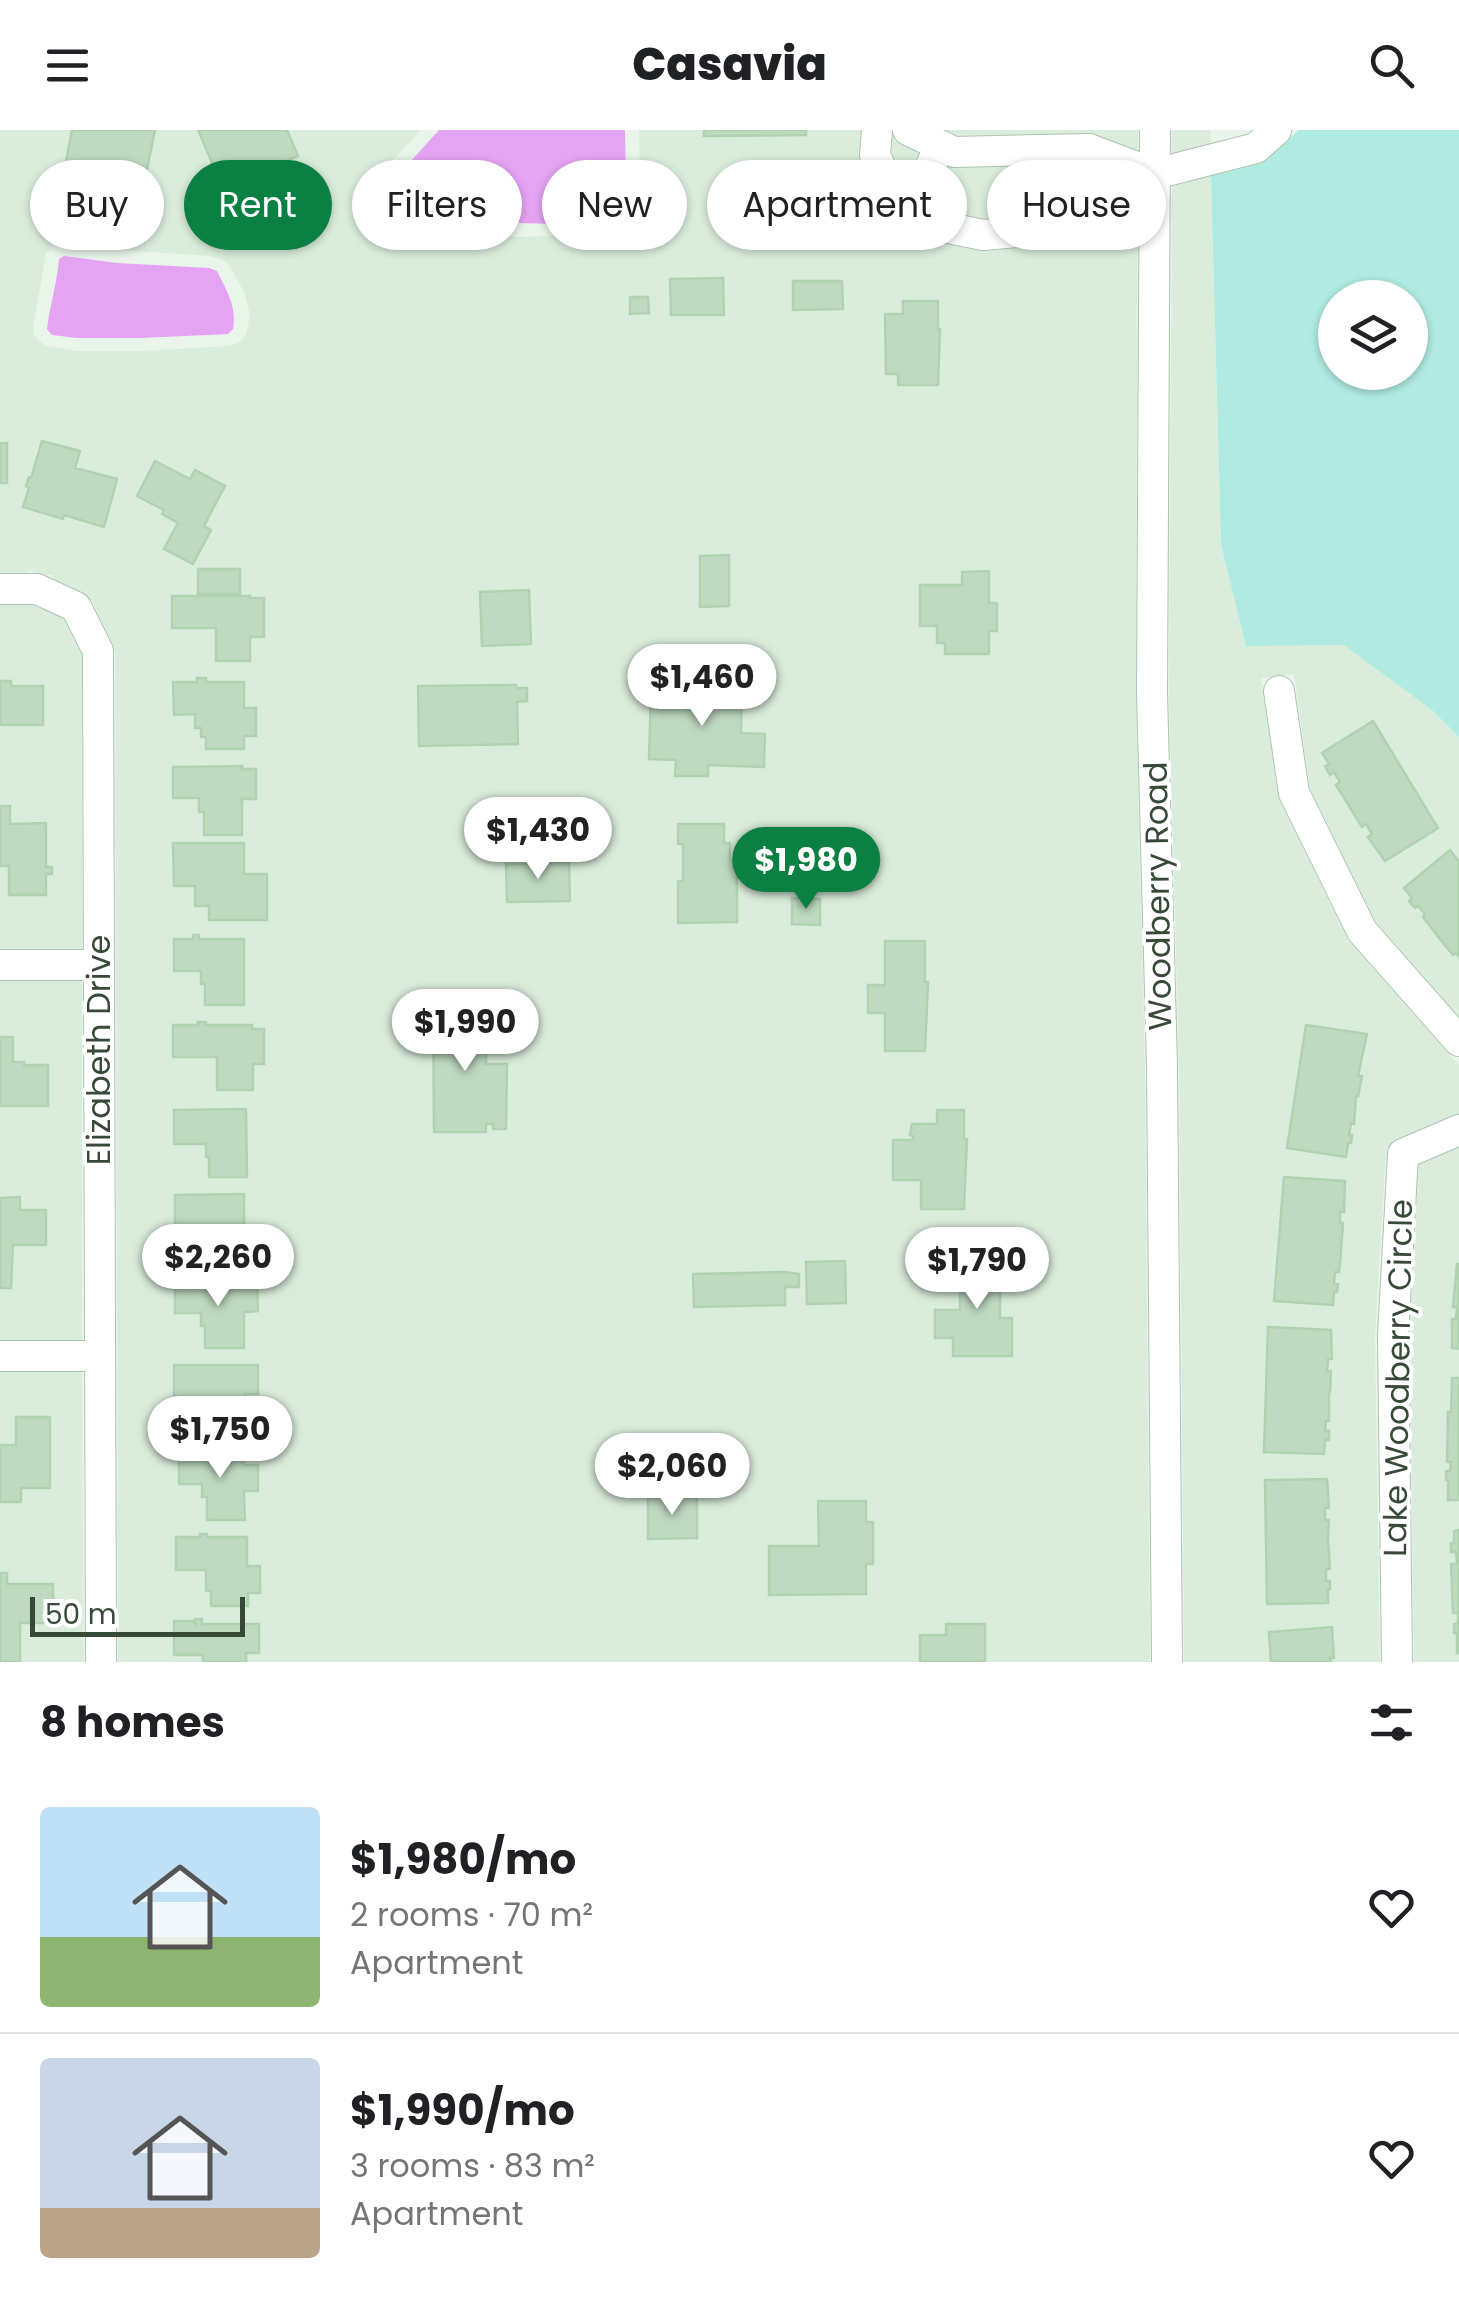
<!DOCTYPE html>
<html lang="en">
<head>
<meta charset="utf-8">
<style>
  body { margin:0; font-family:Poppins,sans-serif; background:#f2f2f2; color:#202124; height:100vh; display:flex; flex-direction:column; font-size:38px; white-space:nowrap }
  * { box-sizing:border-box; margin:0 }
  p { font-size:32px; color:#757577 }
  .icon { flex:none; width:55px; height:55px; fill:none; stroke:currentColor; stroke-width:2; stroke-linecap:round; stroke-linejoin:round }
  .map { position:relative; height:1532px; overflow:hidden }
  .panel { display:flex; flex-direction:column; background:#fff; flex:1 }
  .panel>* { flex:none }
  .top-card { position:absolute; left:30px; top:30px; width:1400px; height:90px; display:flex; gap:20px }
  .controls { position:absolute; left:1318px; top:150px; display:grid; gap:20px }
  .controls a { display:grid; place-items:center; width:110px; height:110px; border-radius:50%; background:#fff; box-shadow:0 2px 8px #0004; font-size:50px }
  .scale { position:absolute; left:30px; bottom:25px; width:215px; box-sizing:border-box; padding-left:10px; border:5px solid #374937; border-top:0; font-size:28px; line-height:35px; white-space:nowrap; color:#374937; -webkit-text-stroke:8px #fff; paint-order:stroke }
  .price { position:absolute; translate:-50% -85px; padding:0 22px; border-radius:35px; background:#fff; color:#222; font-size:32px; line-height:65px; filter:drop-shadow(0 2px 5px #0008) }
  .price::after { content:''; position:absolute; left:50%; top:60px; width:30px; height:22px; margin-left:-15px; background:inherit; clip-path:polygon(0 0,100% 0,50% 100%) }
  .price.on { background:#0b8043; color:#fff }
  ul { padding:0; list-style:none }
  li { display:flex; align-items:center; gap:30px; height:250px; padding:0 40px }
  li+li { border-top:2px solid #e0e0e0 }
  li span { display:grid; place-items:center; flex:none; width:280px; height:200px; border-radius:10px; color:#555 }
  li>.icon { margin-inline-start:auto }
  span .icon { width:120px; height:120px; fill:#fffc; stroke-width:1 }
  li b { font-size:42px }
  h2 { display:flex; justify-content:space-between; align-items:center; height:120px; padding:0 40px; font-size:42px }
  .tag { padding:0 35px; border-radius:45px; background:#fff; box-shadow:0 2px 8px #0004; font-size:35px; line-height:90px }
  .tag.on { background:#0b8043; color:#fff }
  header { display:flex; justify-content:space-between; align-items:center; height:130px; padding:0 40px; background:#fff; font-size:45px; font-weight:800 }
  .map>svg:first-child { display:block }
  .residential { fill:#daeddc; fill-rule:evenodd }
  .green { fill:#b0ebe2; fill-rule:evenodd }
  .water { fill:#e5a3f4 }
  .building { fill:#c0dac1; stroke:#b0d2b1; stroke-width:2.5 }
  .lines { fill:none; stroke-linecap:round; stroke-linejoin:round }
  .minor-casing { stroke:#aec4af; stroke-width:32 }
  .minor { stroke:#fff; stroke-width:30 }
  .labels { text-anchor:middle; stroke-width:8; stroke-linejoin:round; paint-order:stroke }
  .street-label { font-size:32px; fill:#374937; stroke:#fff }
</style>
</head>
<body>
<header><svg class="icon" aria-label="menu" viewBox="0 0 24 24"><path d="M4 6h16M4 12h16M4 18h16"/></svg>Casavia<svg class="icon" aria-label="search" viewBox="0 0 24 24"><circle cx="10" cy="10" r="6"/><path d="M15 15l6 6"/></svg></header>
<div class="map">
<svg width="1459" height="1532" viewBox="0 0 1459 1532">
  <rect width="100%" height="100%" fill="#e9f5ea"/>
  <path class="residential" d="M0 0H421L367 58 365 73 369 80 382 91 426 104 474 103 518 107 595 104 624 93 640 55 639 0H1138L1136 563 1145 936 1150 1532H118L115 521 92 471 84 464 53 450V445H41L29 440 26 445 0 444ZM67 114 119 120 210 126 223 130 230 136 244 162 250 185 246 205 238 213 229 216 142 221H77L45 216 34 205 33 198 46 124 53 117Z
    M1172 0H1210L1211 14 1172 24Z
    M1211 45 1221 414 1344 515 1432 580 1459 607V887L1376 794 1310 659 1294 544 1261 548 1279 669 1349 811 1459 935V986L1396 1010 1386 1023 1375 1206 1380 1532H1184L1179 936 1169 563 1172 55Z
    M0 474H33L63 488 82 524V820H0Z
    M0 850H82V1211H0Z
    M1459 1017V1532H1414L1409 1207 1419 1034Z
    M0 1241H82L84 1532H0Z"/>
  <path class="green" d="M1299 0H1459V607L1432 580 1344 515 1246 516 1221 414 1211 45 1261 33ZM1335 168H1410V242H1335Z"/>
  <path class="water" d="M439 0H625L626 55 613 86C569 98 522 93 478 91 460 90 440 94 422 90 407 87 390 82 379 71L381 64Z
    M64 126 117 133 209 138 217 141C227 161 237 177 233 199L228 204 141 208H77L52 205 47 199C50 175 57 153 59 129Z"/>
  <path class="building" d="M72 0H155L142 64 121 60 123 51 88 44 86 53 63 48Z
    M198 0H287L298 26 223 58Z
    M704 0H806V5L704 6Z
    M723 148 724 185H671L670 149Z
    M793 151H842L843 179 793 180Z
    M630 167H648L649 183 630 184Z
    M903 171H938V199H940L938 255H898V244H886L885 184H903Z
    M42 311 80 321 75 338 117 349 104 397 64 385 63 389 23 377 29 358 26 356 29 347 31 348Z
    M0 313H7V353H0Z
    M155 331 190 349 195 340 225 356 204 396 211 400 193 434 164 419 178 393 162 384 164 380 137 366Z
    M729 425V476L700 477V426Z
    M198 439H240V464H198Z
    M989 441V473H997V501H989V524H945V513H937V496H920V455H962V442Z
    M529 460 531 514 482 516 480 462Z
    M172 466H250V468H264V507H250V531H216V498H172Z
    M197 548H206V552H244V578H256V606H244V619H206V607H201V598H195V584L174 585 173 552H197Z
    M0 551H11V556H43V595H0Z
    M516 555 517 558H527V571L517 572 518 614 419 616 418 556Z
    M668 555 742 557 741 603 765 604 764 637 708 635V646H675L676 630 649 629 651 558H668Z
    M1373 591 1438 698 1385 731 1368 707 1372 704 1366 694 1362 697 1336 655 1340 652 1334 642 1330 645 1325 636 1329 634 1322 623Z
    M242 636V639H256V669H242V705H204V682H199V668H173V637Z
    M0 676H10V694L46 693V737H52V744H46V765H9V736H0Z
    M514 677 526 705 497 717 486 689Z
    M550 682H601V711H550Z
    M532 686H548V705H532Z
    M678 694H724V713H730V731H737V792L678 793V751H683V714H678Z
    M173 713H244V744H267V790H209V776H195V756H174Z
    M1450 720 1459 732V827L1456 823 1453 825 1440 809 1423 787 1425 784 1418 776 1415 778 1409 771 1412 768 1404 758Z
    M569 733 570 771 507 772 506 734Z
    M792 768 820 769V795L792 794Z
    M193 805H199V809H244V875H205V854H201V841H174V809H193Z
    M885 811H925V852H928L925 921H885V883H868V855H885Z
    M433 868H463V893H486V934H507L506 999H493V994H486V1002H434Z
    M198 892H206V895H252V899H264V934H253V960H217V927H173V895H198Z
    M1306 895 1367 904 1358 946H1362L1358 966H1356L1354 994 1351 993 1349 1005H1352L1351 1013H1348L1346 1027 1287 1018Z
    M0 907H13V932H24V935H48V976H0Z
    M246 979 247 1047H209V1027H206V1014H174V980Z
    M937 980H964V1009H967L964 1079H921V1050H893V1010H913V1006L910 1005 912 994H937Z
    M1284 1047 1345 1051 1344 1082H1340V1093H1343L1340 1134 1339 1142H1335L1334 1153 1338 1154 1337 1162H1334L1333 1175 1274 1171Z
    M244 1064V1131H206V1110H200V1097H175V1065Z
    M20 1067V1080H46V1115H13L11 1158H0V1068Z
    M960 1127H1000V1188H1012V1226H953V1208H935V1180H960Z
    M845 1131 846 1173 807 1174 806 1132Z
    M1457 1134H1459V1219L1452 1218V1189H1456L1457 1177H1453Z
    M785 1142 799 1144V1157H785V1175L694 1177 693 1144Z
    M193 1147H200V1151H245V1153H257L258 1181 244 1182V1218H205V1196H201V1183H175V1151H193Z
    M1268 1197 1331 1200 1332 1229H1328L1327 1241H1331L1330 1262H1329V1291H1326L1325 1301H1329V1310H1325L1324 1324 1264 1322Z
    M174 1235H258V1264H245V1304H205V1281H201V1268H174Z
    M1452 1248H1459V1370H1448V1350H1446V1341H1450L1451 1332H1447L1448 1282H1451Z
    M16 1287H50V1358H21V1372H0V1315H16Z
    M194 1319H201V1322H244V1335H258V1361H244L245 1390H207V1367H202V1354H179V1322H194Z
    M1327 1349 1329 1378H1325V1390H1329L1328 1409 1330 1439H1326V1451H1330V1459H1328V1473L1267 1474 1265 1350Z
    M648 1367H697V1408L648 1409Z
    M818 1371H866V1392H873V1434H866V1464L769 1465V1416H819Z
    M1459 1400V1523H1457V1503H1454V1494H1458V1483H1453L1451 1434H1457L1456 1422H1451V1413H1454V1401Z
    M200 1404H207V1407H247V1436H260V1463H248V1476H211V1461H206V1440H176V1407H200Z
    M0 1443H7V1454H53V1493H20V1532H0Z
    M195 1489H202V1494H259V1523H246V1532H203V1525H174V1491H193L195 1494Z
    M946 1494H985V1532H920V1505H946Z
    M1332 1497 1334 1528H1330L1331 1532H1271L1269 1502Z"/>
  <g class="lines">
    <g class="minor-casing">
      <path id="minor" d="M877 0 875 25 894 68 934 95 983 105 1040 100 1155 44 1256 18 1276 0
        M908 0 954 22 1089 19 1155 44
        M1155 0 1152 563 1162 936 1167 1532
        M912 80 940 15
        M0 459H37L76 477 98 521 101 1532
        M1279 561 1294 663 1362 801 1459 911
        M0 835H99
        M0 1226H99
        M1397 1532 1393 1206 1403 1024 1459 1000"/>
    </g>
    <use href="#minor" class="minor"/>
  </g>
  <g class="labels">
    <g class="street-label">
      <text transform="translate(1158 766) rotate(-91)" y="11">Woodberry Road</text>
      <text transform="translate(99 920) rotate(-90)" y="11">Elizabeth Drive</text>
      <text transform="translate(1398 1248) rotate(-89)" y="11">Lake Woodberry Circle</text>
    </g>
  </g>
</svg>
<div class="controls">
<a><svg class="icon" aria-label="layers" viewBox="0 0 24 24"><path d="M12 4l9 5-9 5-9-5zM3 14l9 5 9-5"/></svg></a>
</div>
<div class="scale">50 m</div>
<b class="price" style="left:702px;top:599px">$1,460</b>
<b class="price" style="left:538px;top:752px">$1,430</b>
<b class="price on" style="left:806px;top:782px">$1,980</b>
<b class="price" style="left:465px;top:944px">$1,990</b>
<b class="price" style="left:218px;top:1179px">$2,260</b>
<b class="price" style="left:977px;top:1182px">$1,790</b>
<b class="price" style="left:220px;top:1351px">$1,750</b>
<b class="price" style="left:672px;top:1388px">$2,060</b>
<div class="top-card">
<a class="tag">Buy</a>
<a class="tag on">Rent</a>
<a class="tag">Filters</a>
<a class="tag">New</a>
<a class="tag">Apartment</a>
<a class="tag">House</a>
</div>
</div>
<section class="panel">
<h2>8 homes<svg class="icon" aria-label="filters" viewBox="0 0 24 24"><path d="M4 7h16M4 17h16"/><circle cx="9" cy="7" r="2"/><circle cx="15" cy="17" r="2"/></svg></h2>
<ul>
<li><span style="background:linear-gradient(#bfe0f5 65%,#8fb573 0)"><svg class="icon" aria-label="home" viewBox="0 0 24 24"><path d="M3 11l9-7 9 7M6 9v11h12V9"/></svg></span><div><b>$1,980/mo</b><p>2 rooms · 70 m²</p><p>Apartment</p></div><svg class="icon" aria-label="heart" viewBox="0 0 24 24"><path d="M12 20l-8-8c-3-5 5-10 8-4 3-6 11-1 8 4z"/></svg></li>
<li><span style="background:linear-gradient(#c9d6e8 75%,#b9a48a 0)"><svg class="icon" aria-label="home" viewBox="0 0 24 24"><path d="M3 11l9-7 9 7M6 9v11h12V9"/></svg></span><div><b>$1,990/mo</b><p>3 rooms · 83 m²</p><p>Apartment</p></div><svg class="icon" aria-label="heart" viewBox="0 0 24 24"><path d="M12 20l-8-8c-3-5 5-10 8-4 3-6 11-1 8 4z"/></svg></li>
</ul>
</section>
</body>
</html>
